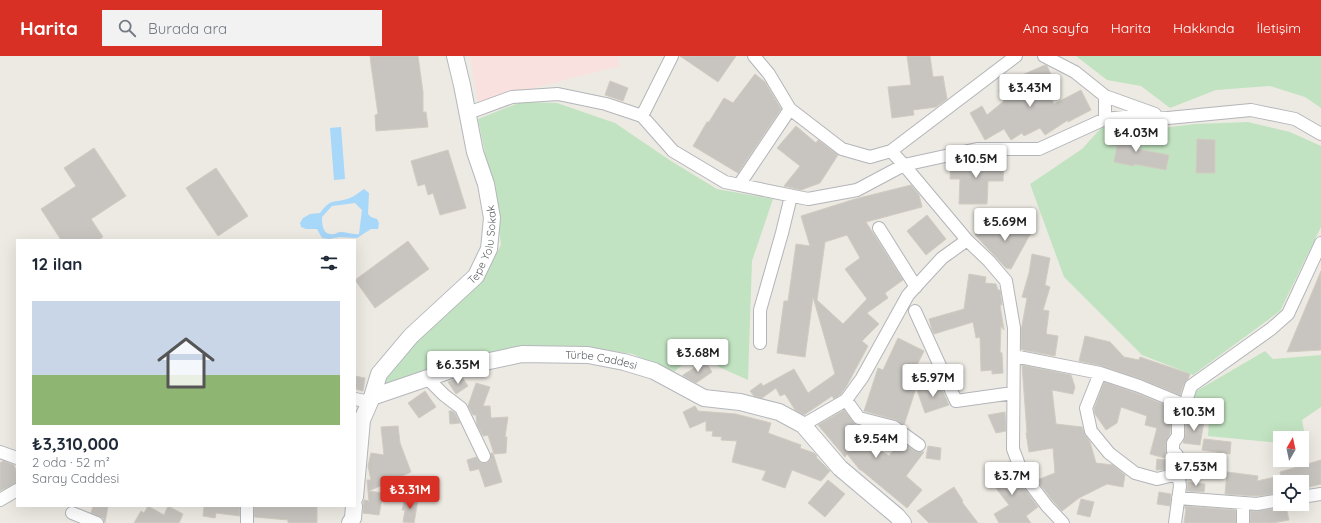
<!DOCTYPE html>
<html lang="tr">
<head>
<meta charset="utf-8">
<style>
  body { margin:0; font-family:Quicksand,sans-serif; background:#f2f2f3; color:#1f2937; height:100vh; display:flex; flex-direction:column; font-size:15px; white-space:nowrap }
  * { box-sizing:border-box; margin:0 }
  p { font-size:13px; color:#747a83 }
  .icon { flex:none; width:22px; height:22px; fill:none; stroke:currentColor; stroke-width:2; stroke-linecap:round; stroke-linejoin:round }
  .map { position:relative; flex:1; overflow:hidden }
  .details { position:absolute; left:16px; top:183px; width:340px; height:268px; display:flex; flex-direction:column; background:#fff; border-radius:0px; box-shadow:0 4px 16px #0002 }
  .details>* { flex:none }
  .needle { width:26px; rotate:9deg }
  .controls { position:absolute; left:1273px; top:375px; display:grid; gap:8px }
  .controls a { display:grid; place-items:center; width:36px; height:36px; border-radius:0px; background:#fff; box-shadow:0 4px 16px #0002; font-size:20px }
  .price { position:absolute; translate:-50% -34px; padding:0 9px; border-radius:4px; background:#fff; color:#222; font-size:13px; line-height:26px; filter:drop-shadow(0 1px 2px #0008) }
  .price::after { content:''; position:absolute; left:50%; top:24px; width:12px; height:9px; margin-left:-6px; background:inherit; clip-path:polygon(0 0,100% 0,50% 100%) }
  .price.on { background:#d93025; color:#fff }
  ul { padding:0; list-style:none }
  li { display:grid; align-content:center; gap:8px; height:212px; padding:0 16px }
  li span { display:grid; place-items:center; height:124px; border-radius:0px; color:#555 }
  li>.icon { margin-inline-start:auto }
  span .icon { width:72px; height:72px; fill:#fffc; stroke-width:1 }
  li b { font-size:17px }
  h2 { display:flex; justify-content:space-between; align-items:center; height:48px; padding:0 16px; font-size:17px }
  header { display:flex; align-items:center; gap:24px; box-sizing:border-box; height:56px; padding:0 20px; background:#d93025; color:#fff }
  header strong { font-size:19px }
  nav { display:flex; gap:22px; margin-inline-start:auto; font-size:14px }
  .search { width:280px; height:36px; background:#f2f2f3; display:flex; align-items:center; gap:10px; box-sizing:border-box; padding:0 14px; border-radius:0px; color:#747a83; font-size:15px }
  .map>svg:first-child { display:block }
  .medical { fill:#f9e1df }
  .green { fill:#c2e3c1 }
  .water { fill:#a7d7f9; fill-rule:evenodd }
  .building { fill:#c8c5c0; stroke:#d1ccc1; fill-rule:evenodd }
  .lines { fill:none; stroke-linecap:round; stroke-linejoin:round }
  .street-casing { stroke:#b3b5b9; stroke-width:14 }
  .secondary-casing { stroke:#b4b7bc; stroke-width:18 }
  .street { stroke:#fff; stroke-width:12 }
  .secondary { stroke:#fff; stroke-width:16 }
  .labels { text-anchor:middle; stroke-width:4; stroke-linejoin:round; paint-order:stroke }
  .street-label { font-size:11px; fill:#5b5e62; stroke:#fff }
</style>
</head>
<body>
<header>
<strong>Harita</strong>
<div class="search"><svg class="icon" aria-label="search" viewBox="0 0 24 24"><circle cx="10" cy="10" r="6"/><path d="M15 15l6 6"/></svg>Burada ara</div>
<nav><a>Ana sayfa</a><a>Harita</a><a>Hakkında</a><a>İletişim</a></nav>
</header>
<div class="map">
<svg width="1321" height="467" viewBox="0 0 1321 467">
  <rect width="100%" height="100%" fill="#edeae3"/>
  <path class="medical" d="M470 0H618L620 10 478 46Z"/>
  <path class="green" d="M1076 0H1321V52L1305 41 1270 30 1216 34 1170 52 1141 30 1107 24Z
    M521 46 557 47 615 67 671 105 717 133 773 143 752 205 748 324 719 311 699 294 673 317 633 298 591 292 382 330 391 315 431 268 481 225 501 189 497 156 478 63Z
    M1248 66 1290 76 1321 90V171L1280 255 1193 319 1142 299 1064 221 1030 128 1082 93 1102 71 1145 74 1195 68Z
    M1265 295 1273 303 1321 299V351L1302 364 1307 390 1302 389V382H1280V387L1208 380 1209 362 1192 351 1193 337Z"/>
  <path class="water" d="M341 71 345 123 334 124 330 72Z
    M364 133 369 137 368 158 371 161 377 163 379 167 378 173H371L357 182 340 181 329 183 322 182 317 173H306L301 171 300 167 303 162 310 158 320 157C332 141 333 148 350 142 355 140 359 136 364 133ZM355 147 362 154 359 178C353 179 346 176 340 176 338 176 336 178 334 178 323 180 322 169 322 161L332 150Z"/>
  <path class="building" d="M370 0H418L423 36V56H426L428 71 376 75 375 59 378 58 371 9Z
    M680 0H736L718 26Z
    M907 0H930L933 21 943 20 947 43 936 51 913 54 914 59 892 62 888 31 911 29Z
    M1045 9 1047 10 1055 27 1045 32 1054 48 1081 34 1091 54 1068 66V64L1045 79 1040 72 1024 80 1022 77 1011 84 1004 73 985 84 970 57 982 50 987 59 1004 45 999 34 1010 29 1009 26 1022 19Z
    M755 18 765 26 781 53 738 117 693 90 707 66H709L724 42 733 47Z
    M610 25 628 32 623 45 605 39Z
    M796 70 816 87 818 84 838 99 820 127 801 134 784 130 800 110 777 92Z
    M1112 75 1140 81 1137 93 1169 99 1166 114 1134 108V110L1114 106 1117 90 1109 88Z
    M1197 83 1215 84V117H1196Z
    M94 92 126 140 91 163 103 181 98 184H61L41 153 76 130 64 112Z
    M448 94 466 152 440 159 433 137 428 139 425 128 418 130 411 105Z
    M961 104 1004 106 1003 125H988L987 148H959L960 123H950L951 106Z
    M216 112 248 160 218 180 186 132Z
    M911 129 919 139 922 151 866 166 903 224 885 237 888 242 867 257 879 268 862 285 868 290 846 331 841 338 834 343 832 340 804 359 795 354 785 338 780 340 776 332 762 342 754 340 750 335 761 327 763 330 794 313 808 337 835 318 813 241 805 301 777 297 784 245H788L796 188 810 190 801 160 855 143ZM847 179 860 202 845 213 867 243 843 268 817 244 825 186Z
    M927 159 946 183 926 199 907 175Z
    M1009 166 1032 175 1011 213 1006 212 975 179 982 171 1003 173Z
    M408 185 429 213 375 252 355 224Z
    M1032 198 1050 202 1045 229 1050 231 1043 254 1049 255 1046 278 1058 280 1055 300 1023 294 1021 293V275L1027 242 1022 241 1029 217Z
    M1321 215V294L1287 296Z
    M969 218 986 221 985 227 996 228 998 234H1000L1002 249H1000L1004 274 1001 270 1000 296 1002 297 1003 317 992 318V314L981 315 980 281 976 282 973 266 934 278 932 274 929 263 964 253Z
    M1085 280 1110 286 1124 301 1139 304 1140 301 1190 318 1188 323 1184 328 1180 339 1141 323 1102 310 1079 305Z
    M898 282 924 295 910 323 918 326 904 369 896 364 864 355 878 312 883 314Z
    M705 305 712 316 696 327 683 320V319Z
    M1022 309 1071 319 1075 331 1073 338 1052 334 1056 368 1082 371 1085 379 1090 386 1096 407 1113 409 1125 419 1123 431 1107 428 1079 442 1062 455 1053 445 1037 424 1055 417 1053 392 1029 396 1026 377H1027Z
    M355 320 365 322 363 335 355 333Z
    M462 321 468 330 456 338 448 326Z
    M1104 326 1136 337 1175 353 1171 364 1170 378 1166 387V397L1165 402 1150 398 1157 372 1145 369 1147 360 1121 351 1117 367 1106 374 1095 358 1094 353Z
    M476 327 490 331 483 350H490L491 362 508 361 505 381H507L506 397 494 398 488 379 483 380 477 369 476 359H473L468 350Z
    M939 327 949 349 925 357 917 334Z
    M425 335 436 351 419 362 408 347Z
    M695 350 698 355 736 358 771 367 768 377 801 389 800 392 814 397 817 400 816 401 830 415 821 425 792 414 785 432 762 424 766 415 732 406 737 385 721 384 722 381 712 380 713 375H706V365L690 372 683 356Z
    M844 354 856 368 849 372 865 391 870 387 889 400 900 385 915 395 924 396 906 420 922 434 907 452 861 414H860L847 398 845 401 818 369Z
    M449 355H452L455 357 460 367 450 368Z
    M1005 356 1006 375 996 377 988 359Z
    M1188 362 1204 365 1200 389 1183 387 1185 380 1186 368Z
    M398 370 400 387 411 416 369 435 383 437 379 459 363 457 364 444 369 445 367 424H371L368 410 371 397 384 399 381 371Z
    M1204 383 1231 386 1230 398 1202 394Z
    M928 390 941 392 940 404 926 402Z
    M491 397H493L502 426 485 431 479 413 470 415 467 404 476 401 480 406 487 407 490 404Z
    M1157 403 1170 404V412L1162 414H1156Z
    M1321 404V428L1302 433V426H1282L1280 416Z
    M3 405 14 409 17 417V427L0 435V407Z
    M1010 406 1016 421 1038 451 1026 460 1031 467H999L994 458 1009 449 992 427V409Z
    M1227 416 1258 420 1257 425 1280 420V437L1257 440 1225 438Z
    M828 424 845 438 825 461 808 447Z
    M1188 426 1205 428 1204 436 1187 435Z
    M954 431 963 445 962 446 978 467H929L917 455Z
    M1159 436 1171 438 1170 450 1157 448Z
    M405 441 418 444 414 467 403 466 405 454H402Z
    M1081 443 1094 446 1090 461 1077 458Z
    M93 450H108L105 467 103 462 91 457Z
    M148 450 164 459 168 450 183 458 179 467H134L141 455 144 457Z
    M204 450H240V460L216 457 215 462 203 460Z
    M254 450H317V467H288V464L254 461Z
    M1185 450 1236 454V467H1184L1186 453H1185Z
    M1286 451 1289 464 1272 467H1250V455H1258Z"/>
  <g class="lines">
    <g class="street-casing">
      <path id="street" d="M754 0 769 18 790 53 842 93 870 101 891 95 1016 0
        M1044 0 1075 16 1105 40 1155 58
        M468 57 512 41 558 38 606 48 642 60 673 95 725 126 808 143 857 134 904 109 977 93H1039L1105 63 1134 60 1168 62 1251 54 1295 63 1321 78
        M642 60 672 0
        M1105 63V40
        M891 95 904 109 967 184 989 205 1006 225 1014 272 1013 393 1022 417 1047 450 1063 467
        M739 129 790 53
        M879 172 916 231
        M915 255 956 345 1013 337
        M760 287V254L782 177 791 140
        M1014 300 1100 317 1139 330 1185 349
        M1100 317 1086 352 1091 375 1109 397 1135 417 1157 423 1178 418
        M427 322 444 339 461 352 484 400
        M355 343 370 346
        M846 344 859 362 894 371 919 389
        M803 369 846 344 862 322 908 239 942 202 967 184
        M0 396 17 402
        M1302 441 1321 438
        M1178 442 1257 448 1280 444
        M0 444 17 434
        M72 457 97 467
        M247 467V450
        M1175 467 1180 430 1177 406V399L1173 395V387L1178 380V367L1184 352 1191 330 1271 273 1288 258 1321 187
        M1243 467V447"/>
    </g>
    <g class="secondary-casing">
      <g id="secondary">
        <path id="s1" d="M372 341 457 312 522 298 588 299 624 306 654 315 704 342 740 346 779 356 803 369 840 412 897 460 903 467"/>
        <path id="s2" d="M355 441 362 364 372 341 379 318 411 280 476 220 489 193 492 162 486 128 475 96 462 29 455 0"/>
        <path d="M350 467 353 462 354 450"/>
      </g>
    </g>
    <use href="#street" class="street"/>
    <use href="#secondary" class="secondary"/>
  </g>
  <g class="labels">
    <g class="street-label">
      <text dy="4" stroke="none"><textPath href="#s2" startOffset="297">Tepe Yolu Sokak</textPath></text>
      <text dy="4" stroke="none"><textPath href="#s1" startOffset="236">Türbe Caddesi</textPath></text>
    </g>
  </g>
</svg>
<div class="controls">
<a><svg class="needle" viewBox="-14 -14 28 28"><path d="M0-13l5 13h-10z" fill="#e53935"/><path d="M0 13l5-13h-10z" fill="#747a83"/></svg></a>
<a><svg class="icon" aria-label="locate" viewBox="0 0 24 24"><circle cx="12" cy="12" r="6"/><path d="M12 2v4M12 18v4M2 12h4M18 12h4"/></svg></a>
</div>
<b class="price" style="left:1030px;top:52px">₺3.43M</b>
<b class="price" style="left:1136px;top:97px">₺4.03M</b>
<b class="price" style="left:976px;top:123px">₺10.5M</b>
<b class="price" style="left:1005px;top:186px">₺5.69M</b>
<b class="price" style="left:698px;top:317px">₺3.68M</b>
<b class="price" style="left:458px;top:329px">₺6.35M</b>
<b class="price" style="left:933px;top:342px">₺5.97M</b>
<b class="price" style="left:1194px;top:376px">₺10.3M</b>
<b class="price" style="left:876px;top:403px">₺9.54M</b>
<b class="price" style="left:1196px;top:431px">₺7.53M</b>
<b class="price" style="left:1012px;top:440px">₺3.7M</b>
<b class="price on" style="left:410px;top:454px">₺3.31M</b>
<section class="details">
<h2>12 ilan<svg class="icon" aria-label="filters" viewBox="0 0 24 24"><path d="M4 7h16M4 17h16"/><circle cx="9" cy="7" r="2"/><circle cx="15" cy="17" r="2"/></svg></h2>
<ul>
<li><span style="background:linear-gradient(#c9d6e8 60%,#8fb573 0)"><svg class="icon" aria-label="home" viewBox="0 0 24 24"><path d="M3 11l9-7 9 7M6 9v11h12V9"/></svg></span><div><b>₺3,310,000</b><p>2 oda · 52 m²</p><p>Saray Caddesi</p></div></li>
</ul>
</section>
</div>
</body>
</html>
